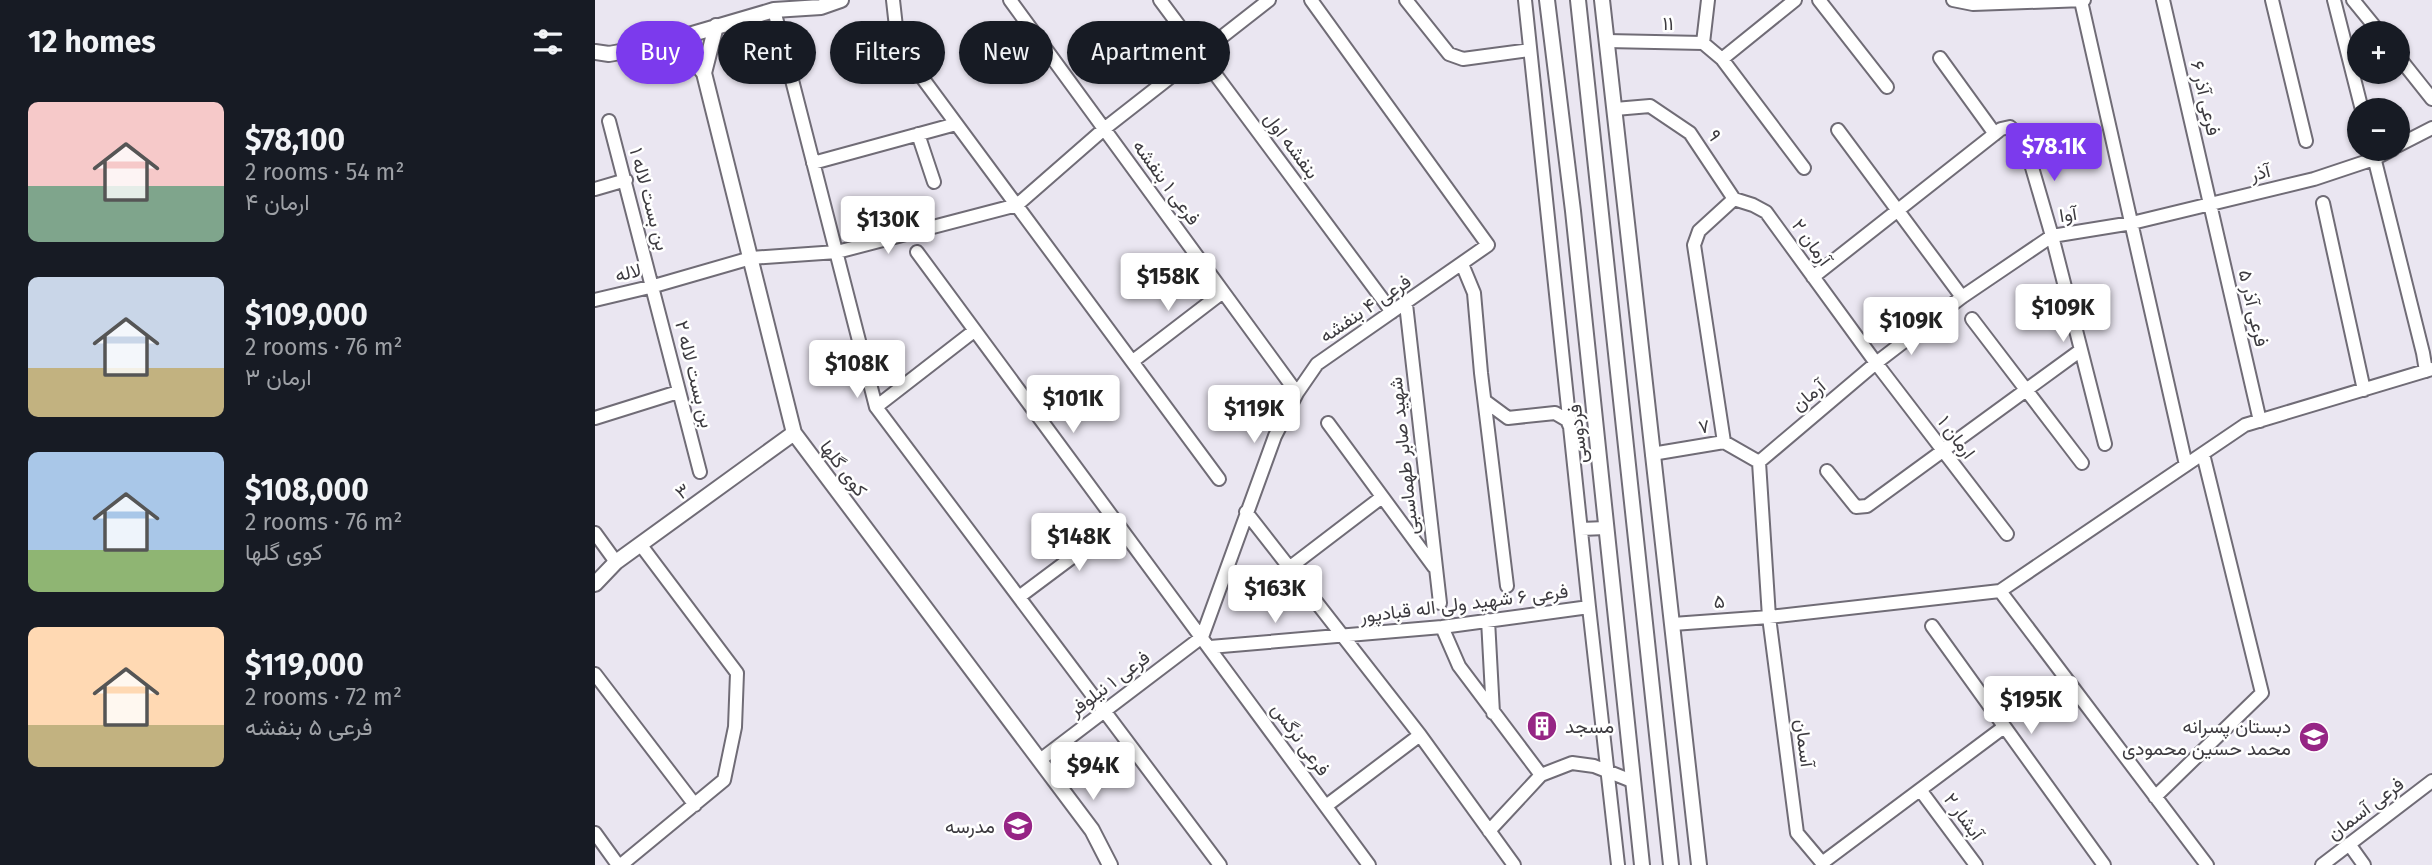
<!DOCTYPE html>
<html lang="en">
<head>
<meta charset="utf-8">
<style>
  body { margin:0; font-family:"Fira Sans",Vazirmatn,sans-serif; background:#242831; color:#f1f3f6; height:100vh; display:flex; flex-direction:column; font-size:26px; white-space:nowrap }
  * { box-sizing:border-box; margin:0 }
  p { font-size:23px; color:#9ea1a6 }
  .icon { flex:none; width:38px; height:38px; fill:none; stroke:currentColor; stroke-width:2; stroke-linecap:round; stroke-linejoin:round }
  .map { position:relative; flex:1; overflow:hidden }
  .side { display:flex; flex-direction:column; background:#171b24; width:595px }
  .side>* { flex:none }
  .hud { position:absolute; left:21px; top:21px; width:665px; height:63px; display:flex; gap:14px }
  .buttons { position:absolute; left:1752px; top:21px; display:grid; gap:14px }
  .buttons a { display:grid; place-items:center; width:63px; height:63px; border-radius:50%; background:#171b24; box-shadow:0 2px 5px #0004; font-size:35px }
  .price { position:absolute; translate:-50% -60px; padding:0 16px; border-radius:7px; background:#fff; color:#222; font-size:23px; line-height:46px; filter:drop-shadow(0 2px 4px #0008) }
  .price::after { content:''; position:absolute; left:50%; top:42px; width:21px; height:16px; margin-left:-10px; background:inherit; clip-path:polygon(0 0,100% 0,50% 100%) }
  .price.on { background:#7c3aed; color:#fff }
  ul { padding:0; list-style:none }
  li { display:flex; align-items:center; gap:21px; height:175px; padding:0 28px }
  li span { display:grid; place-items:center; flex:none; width:196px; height:140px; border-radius:10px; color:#555 }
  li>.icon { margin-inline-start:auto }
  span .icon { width:84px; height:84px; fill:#fffc; stroke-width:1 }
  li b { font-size:30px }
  h2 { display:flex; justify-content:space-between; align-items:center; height:84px; padding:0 28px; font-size:30px }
  .chip { padding:0 24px; border-radius:32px; background:#171b24; box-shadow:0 2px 5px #0004; font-size:24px; line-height:63px }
  .chip.on { background:#7c3aed; color:#fff }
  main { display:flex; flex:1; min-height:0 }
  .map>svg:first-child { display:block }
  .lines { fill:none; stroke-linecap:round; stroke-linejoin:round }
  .minor-casing { stroke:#706c76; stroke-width:16 }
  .tertiary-casing { stroke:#706c76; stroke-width:18 }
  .minor { stroke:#fff; stroke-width:12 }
  .tertiary { stroke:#fff; stroke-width:14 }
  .labels { text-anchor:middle; stroke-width:5; stroke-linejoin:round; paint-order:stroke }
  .street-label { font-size:19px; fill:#3d3b40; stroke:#fff }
  .poi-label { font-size:19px; fill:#3d3b40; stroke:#fff; text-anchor:end }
</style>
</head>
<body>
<main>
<section class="side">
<h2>12 homes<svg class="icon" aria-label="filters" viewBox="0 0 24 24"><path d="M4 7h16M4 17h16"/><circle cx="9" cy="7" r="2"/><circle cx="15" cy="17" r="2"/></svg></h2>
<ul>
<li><span style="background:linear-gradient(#f6c9c9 60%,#7fa58c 0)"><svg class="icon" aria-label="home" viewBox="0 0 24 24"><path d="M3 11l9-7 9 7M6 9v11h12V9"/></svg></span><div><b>$78,100</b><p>2 rooms · 54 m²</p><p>ارمان ۴</p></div></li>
<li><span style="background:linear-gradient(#c9d6e8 65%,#c2b280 0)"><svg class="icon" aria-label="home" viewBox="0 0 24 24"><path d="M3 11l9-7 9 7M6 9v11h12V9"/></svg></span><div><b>$109,000</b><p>2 rooms · 76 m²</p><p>ارمان ۳</p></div></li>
<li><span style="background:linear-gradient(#a9c7e8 70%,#8fb573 0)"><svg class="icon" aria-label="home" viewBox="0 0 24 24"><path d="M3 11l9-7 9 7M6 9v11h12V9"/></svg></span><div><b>$108,000</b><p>2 rooms · 76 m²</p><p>کوی گلها</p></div></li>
<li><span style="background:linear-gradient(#ffd9b3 70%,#c2b280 0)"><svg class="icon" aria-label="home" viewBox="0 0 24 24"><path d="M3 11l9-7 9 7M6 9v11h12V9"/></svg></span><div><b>$119,000</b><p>2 rooms · 72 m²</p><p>فرعی ۵ بنفشه</p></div></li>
</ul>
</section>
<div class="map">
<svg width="1837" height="865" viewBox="0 0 1837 865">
  <rect width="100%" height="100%" fill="#eae6f1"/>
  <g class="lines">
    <g class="minor-casing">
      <path id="minor" d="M298 0 303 45 624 479
        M415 0 702 393
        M565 0 797 312
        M811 0 854 54 868 59 935 50
        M930 0 994 607 1023 865
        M1224 0 1292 87
        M1358 0 1378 4 1489 0
        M1568 0 1665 421
        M1677 0 1711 141
        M1739 0 1767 110
        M1758 0 1785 33
        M1486 1 1591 465
        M179 10 281 407 625 865
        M1012 41 1108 43 1127 59 1209 168
        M1108 43 1113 0
        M1802 55 1837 99
        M1345 58 1400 134
        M1127 59 1200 0
        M1020 109 1055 106 1095 133 1139 199 1158 205 1171 212 1281 363 1412 534
        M14 121 105 472
        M1243 130 1367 297
        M323 134 339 182
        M1802 146 1837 128
        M1777 149 1828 353 1831 371
        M218 163 361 124
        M0 189 31 180
        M1728 203 1769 390
        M322 252 774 865
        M867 264 879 293 886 373 912 586
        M1218 277 1406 129 1415 127 1429 140 1457 236 1510 444
        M0 300 59 286 156 258 242 252 422 205 509 129 674 0
        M811 304 845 603
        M1377 319 1487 463
        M538 361 628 292
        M890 401 913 418 960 413 972 420 975 427
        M281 407 379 331
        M0 418 83 392
        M733 423 839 567
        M1129 442 1099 245 1104 231 1139 199
        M1057 454 1129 442 1164 462
        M1164 462 1281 363 1367 297 1457 236 1537 223 1719 179 1779 159 1798 149
        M1164 462 1174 617 1202 833 1229 865
        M1232 471 1261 507 1272 506 1486 350
        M651 512 825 735 919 865
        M986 529 1011 528
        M0 533 21 562
        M694 568 787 497
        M1405 591 1612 865
        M424 597 523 523
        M893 620 898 713
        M1078 624 1174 617 1405 591 1650 425 1837 369
        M1337 626 1509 865
        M847 627 864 666 946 775 977 763 999 766 1037 781
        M607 637 680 436 702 393 722 364 893 245 716 0
        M615 647 847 627 994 607
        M0 674 100 805
        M445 760 607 637
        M1326 791 1381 865
        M1560 797 1667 693 1608 454
        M731 806 825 735
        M894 831 946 775
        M0 833 23 865
        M1754 844 1769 865
        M1227 863 1409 727
        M26 865 129 780 140 727 142 673 45 544
        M1727 865 1837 781"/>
    </g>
    <g class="tertiary-casing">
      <path id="tertiary" d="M952 0 978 211 1047 865
        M983 0 1076 865
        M1007 0 1104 865
        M121 26 109 73 199 433 497 830 515 865
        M81 39 109 73
        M0 52 14 54 53 47 179 10 226 7 246 0
        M0 584 21 562 199 433"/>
    </g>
    <use href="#minor" class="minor"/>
    <use href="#tertiary" class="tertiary"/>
  </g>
  <defs>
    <g id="building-disc" transform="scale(1.575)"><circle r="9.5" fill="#962585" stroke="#fff"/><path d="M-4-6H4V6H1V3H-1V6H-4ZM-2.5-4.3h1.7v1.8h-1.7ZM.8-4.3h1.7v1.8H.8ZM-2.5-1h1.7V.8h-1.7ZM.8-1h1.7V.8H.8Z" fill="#fff"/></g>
    <g id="school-disc" transform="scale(1.575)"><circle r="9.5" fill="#962585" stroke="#fff"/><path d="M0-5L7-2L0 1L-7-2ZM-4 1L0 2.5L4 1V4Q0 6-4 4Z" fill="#fff"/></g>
  </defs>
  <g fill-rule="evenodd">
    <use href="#building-disc" x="947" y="726"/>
    <use href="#school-disc" x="1719" y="737"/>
    <use href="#school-disc" x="423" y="826"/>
  </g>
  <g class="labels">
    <g class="street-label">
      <text transform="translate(1073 23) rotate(1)" y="7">۱۱</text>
      <text transform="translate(1611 98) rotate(77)" y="7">فرعی آذر ۶</text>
      <text transform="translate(1120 135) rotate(57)" y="7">۹</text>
      <text transform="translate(697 145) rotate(53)" y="7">بنفشه اول</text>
      <text transform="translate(1665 172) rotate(-14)" y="7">آذر</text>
      <text transform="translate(572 182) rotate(54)" y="7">فرعی ۱ بنفشه</text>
      <text transform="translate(55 199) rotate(75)" y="7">بن بست لاله ۱</text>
      <text transform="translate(1473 214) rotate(-9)" y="7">آوا</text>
      <text transform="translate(1217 242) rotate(54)" y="7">آرمان ۲</text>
      <text transform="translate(33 272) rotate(-13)" y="7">لاله</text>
      <text transform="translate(770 308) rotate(-34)" y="7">فرعی ۴ بنفشه</text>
      <text transform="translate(1659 308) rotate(77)" y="7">فرعی آذر ۵</text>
      <text transform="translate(100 374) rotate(76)" y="7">بن بست لاله ۲</text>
      <text transform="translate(1213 395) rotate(-40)" y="7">آرمان</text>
      <text transform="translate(1109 426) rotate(-9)" y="7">۷</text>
      <text transform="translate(982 434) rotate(-96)" y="7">فردوسی</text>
      <text transform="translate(1362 437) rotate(53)" y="7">ارمان ۱</text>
      <text transform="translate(808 456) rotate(-96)" y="7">شهید صابر طهماسبی</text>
      <text transform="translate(249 468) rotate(53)" y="7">کوی گلها</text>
      <text transform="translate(87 491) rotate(-35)" y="7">۳</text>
      <text transform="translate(1124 601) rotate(-4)" y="7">۵</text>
      <text transform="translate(869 603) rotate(-7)" y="7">فرعی ۶ شهید ولی اله قبادپور</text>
      <text transform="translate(514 683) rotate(-37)" y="7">فرعی ۱ نیلوفر</text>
      <text transform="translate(706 739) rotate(54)" y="7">فرعی نرگس</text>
      <text transform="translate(1210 743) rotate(83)" y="7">آسمان</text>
      <text transform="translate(1770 808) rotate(-37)" y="7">فرعی آسمان</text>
      <text transform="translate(1369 816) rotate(54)" y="7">آبشار ۲</text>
    </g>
    <g class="poi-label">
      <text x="970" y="733" text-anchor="start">مسجد</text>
      <text x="1696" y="733">دبستان پسرانه<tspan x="1696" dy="22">محمد حسین محمودی</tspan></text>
      <text x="400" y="833">مدرسه</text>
    </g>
  </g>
</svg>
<div class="buttons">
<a>+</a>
<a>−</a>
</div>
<b class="price on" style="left:1459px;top:183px">$78.1K</b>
<b class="price" style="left:293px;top:256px">$130K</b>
<b class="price" style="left:573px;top:313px">$158K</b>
<b class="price" style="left:1468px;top:344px">$109K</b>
<b class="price" style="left:1316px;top:357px">$109K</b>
<b class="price" style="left:262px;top:400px">$108K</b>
<b class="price" style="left:478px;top:435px">$101K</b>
<b class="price" style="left:659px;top:445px">$119K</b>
<b class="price" style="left:484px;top:573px">$148K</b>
<b class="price" style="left:680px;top:625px">$163K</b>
<b class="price" style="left:1436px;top:736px">$195K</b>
<b class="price" style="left:498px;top:802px">$94K</b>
<div class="hud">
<a class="chip on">Buy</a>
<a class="chip">Rent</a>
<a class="chip">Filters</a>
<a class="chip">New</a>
<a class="chip">Apartment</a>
</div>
</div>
</main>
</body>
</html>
